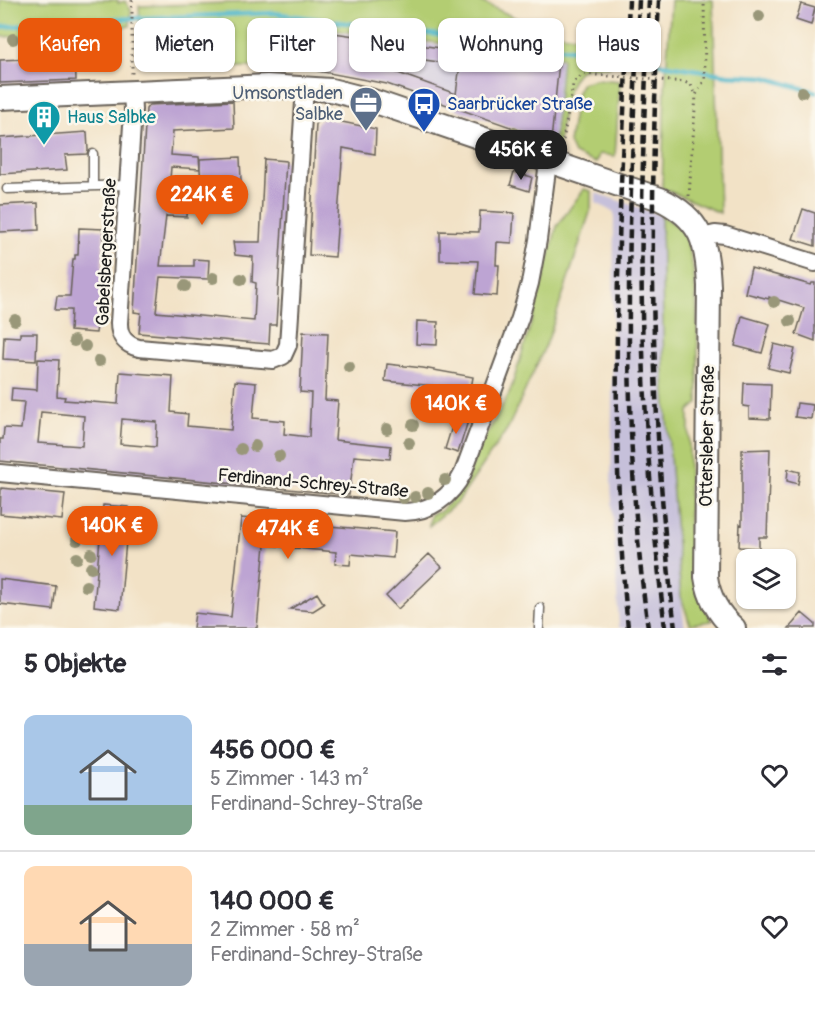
<!DOCTYPE html>
<html lang="de">
<head>
<meta charset="utf-8">
<style>
  body { margin:0; font-family:Pangolin,sans-serif; background:#f7f7f7; color:#2b2b33; height:100vh; display:flex; flex-direction:column; font-size:22px; white-space:nowrap }
  * { box-sizing:border-box; margin:0 }
  p { font-size:20px; color:#7c7c81 }
  .icon { flex:none; width:33px; height:33px; fill:none; stroke:currentColor; stroke-width:2; stroke-linecap:round; stroke-linejoin:round }
  .map { position:relative; height:628px; overflow:hidden }
  .side { display:flex; flex-direction:column; background:#fff; flex:1 }
  .side>* { flex:none }
  .banner { position:absolute; left:18px; top:18px; width:780px; height:54px; display:flex; gap:12px }
  .fabs { position:absolute; left:736px; top:549px; display:grid; gap:12px }
  .fabs a { display:grid; place-items:center; width:60px; height:60px; border-radius:12px; background:#fff; box-shadow:0 2px 4px #0004; font-size:30px }
  .price { position:absolute; translate:-50% -51px; padding:0 14px; border-radius:21px; background:#ea580c; color:#fff; font-size:20px; line-height:39px; filter:drop-shadow(0 2px 3px #0008) }
  .price::after { content:''; position:absolute; left:50%; top:36px; width:18px; height:14px; margin-left:-9px; background:inherit; clip-path:polygon(0 0,100% 0,50% 100%) }
  .price.selected { background:#222; color:#fff }
  ul { padding:0; list-style:none }
  li { display:flex; align-items:center; gap:18px; height:150px; padding:0 24px }
  li+li { border-top:2px solid #e1e1e2 }
  li span { display:grid; place-items:center; flex:none; width:168px; height:120px; border-radius:12px; color:#555 }
  li>.icon { margin-inline-start:auto }
  span .icon { width:72px; height:72px; fill:#fffc; stroke-width:1 }
  li b { font-size:26px }
  h2 { display:flex; justify-content:space-between; align-items:center; height:72px; padding:0 24px; font-size:26px }
  .pill { padding:0 21px; border-radius:12px; background:#fff; box-shadow:0 2px 4px #0004; font-size:21px; line-height:54px }
  .pill.selected { background:#ea580c; color:#fff }
  .map>svg:first-child { display:block }
  .industrial { fill:#c6c0da }
  .green { fill:#b3cd72; stroke:#687447; stroke-width:1.5 }
  .lines { fill:none; stroke-linecap:round; stroke-linejoin:round }
  .stream { stroke:#4db7ca; stroke-width:4.5 }
  .building { fill:#bda4d3; fill-rule:evenodd }
  .lane-casing { stroke:#676158; stroke-width:11 }
  .street-casing { stroke:#676158; stroke-width:20 }
  .secondary-casing { stroke:#676158; stroke-width:26 }
  .path { stroke:#676158; stroke-width:3; stroke-dasharray:1.5 4.5; stroke-linecap:butt }
  .lane { stroke:#fff; stroke-width:8 }
  .street { stroke:#fff; stroke-width:16 }
  .secondary { stroke:#fff; stroke-width:22 }
  .rail { stroke:#1c1c1c; stroke-width:4.5; stroke-dasharray:9 4.5; stroke-linecap:butt }
  .tree { fill:#999779 }
  .labels { text-anchor:middle; stroke-width:5; stroke-linejoin:round; paint-order:stroke }
  .service-label { font-size:18px; fill:#4e5e75; stroke:#fbf7ec; text-anchor:end }
  .transit-label { font-size:18px; fill:#164399; stroke:#fbf7ec; text-anchor:start }
  .culture-label { font-size:18px; fill:#0d838f; stroke:#fbf7ec; text-anchor:start }
  .street-label { font-size:18px; fill:#1c1c1c; stroke:#fbf7ec }
</style>
</head>
<body>
<div class="map">
<svg width="815" height="628" viewBox="0 0 815 628">
  <rect width="100%" height="100%" fill="#fbf7ec"/>
  <filter id="ink" filterUnits="userSpaceOnUse"><feTurbulence type="fractalNoise" baseFrequency=".0167" numOctaves="2"/><feDisplacementMap in="SourceGraphic" scale="12" xChannelSelector="R" yChannelSelector="G"/><feConvolveMatrix kernelMatrix="1 2 1 2 8 2 1 2 1" color-interpolation-filters="sRGB"/></filter>
  <filter id="wash" filterUnits="userSpaceOnUse"><feTurbulence type="fractalNoise" baseFrequency=".008" numOctaves="4" result="noise"/><feDisplacementMap in="SourceGraphic" scale="24" xChannelSelector="R" yChannelSelector="G"/><feGaussianBlur stdDeviation="1.35" result="paint"/><feColorMatrix in="noise" values="0 0 0 0 0 0 0 0 0 0 0 0 0 0 0 0 0 1.4 0 .05"/><feComposite in="paint" operator="in"/></filter>
  <g filter="url(#wash)">
    <rect width="100%" height="100%" fill="#f2e2c6"/>
    <path class="industrial" d="M285 26 562 60 553 142 387 86 282 62Z
      M596 193 661 215 664 380 681 597 685 628H619L611 485 614 212 596 203Z"/>
    <path class="green" d="M0 0H118V3L125 1 131 10 130 26 79 33 0 37Z
      M313 0H477L544 31 597 40 613 45 610 67C603 67 593 66 586 68 564 73 561 128 558 147L554 146 562 58 282 24 278 67H232V26L140 27 139 6Z
      M671 0H713L720 213 662 188 665 88Z
      M596 79 620 81 615 156 599 154 596 163 574 154 569 143 577 92 582 83Z
      M584 189 591 191V209L548 340 508 428 458 502 429 526 431 514 440 512 465 485 476 454 510 392 535 311 557 226Z
      M661 215C666 219 675 223 680 229 702 256 697 365 698 403L689 411V532L695 539 696 591 712 621 690 624 681 597 664 380Z"/>
    <g class="lines">
      <path class="stream" d="M0 27 113 19 274 13 411 32 579 50 727 75 764 77 815 92"/>
    </g>
    <g id="blocks">
      <path class="building" d="M801 4 815 8 811 25 796 20Z
        M291 27 462 51 559 62 551 141 387 84 318 71 319 65 286 62ZM353 50 460 65 456 94 351 56Z
        M75 57 76 80 0 83V60Z
        M233 101 234 128 173 131 171 155 199 157 200 169V159L240 157 241 181 201 183 200 169 171 167 169 192 188 193 187 217 166 216 160 266H194V259L209 260 208 279 160 277 156 312 254 321 256 283 252 282 253 257 235 255 233 242H260L264 159 286 161 276 325H270L269 344 139 333 141 313 134 312 146 109 149 105Z
        M323 118 376 129 375 154 343 148 335 257 309 255 316 123Z
        M87 132 88 150 87 154 65 155 67 170 0 174V138Z
        M514 172 532 177 529 191 510 185Z
        M38 203 39 230 0 232V205Z
        M803 209 815 213V246L793 239Z
        M480 211 514 213 512 243 497 242 496 265H499L497 296 475 294 478 261 440 260V231L479 232Z
        M79 228 104 229 101 291 96 333 70 331 71 310H55L57 296H70L73 259H75V255H78Z
        M751 268 811 285 812 283H815V341L796 334 804 308 769 297V299L745 293Z
        M742 316 770 324 762 353 735 346Z
        M417 321 438 322 437 345 416 344Z
        M303 332 328 333 325 400 338 401 335 440 391 446 390 459 354 456 349 495 0 461V439H3L4 428 21 429 24 402 11 401 12 388 37 390 38 359 59 360 57 396 65 397 64 400 118 404 120 372 173 376 171 412 188 414 187 426 231 430 235 381 256 383 253 418 285 421 284 434 309 437 311 393 300 392ZM41 412 84 416 82 446 38 443ZM122 419 157 422 156 447 120 444Z
        M20 333H37L36 361 3 359 4 336 20 337Z
        M774 344 795 349 789 373 768 368Z
        M387 364 423 368 473 377 468 406 432 399 435 386 385 381Z
        M744 383 771 384 770 419 749 418V407L743 406Z
        M797 403 813 405 811 419 795 417Z
        M455 417 468 421 458 453 445 449Z
        M770 449 767 537H759V548L739 547 740 524 742 525V450Z
        M788 469 800 472 798 484 787 481Z
        M1 488 65 494 62 520 0 514Z
        M103 505 129 507 120 609 94 606Z
        M241 518 395 532 393 558 351 554 350 565 335 564 336 552 265 545 257 628H193L195 613 231 617Z
        M429 554 442 567 398 609 386 596Z
        M0 579 56 586 53 610 0 604Z
        M317 593 324 604 313 611 290 609Z
        M802 613 815 624V628H789Z"/>
    </g>
  </g>
  <g filter="url(#ink)">
    <use href="#blocks" fill-opacity="0" stroke="#676158" stroke-width="1.5"/>
    <g class="lines">
      <g class="lane-casing">
        <path id="lane" d="M93 186V154
          M7 189 128 185
          M539 628 540 608"/>
      </g>
      <g class="street-casing">
        <path id="street" d="M132 92 133 110 119 323C119 337 126 345 139 348L273 360 283 356 288 345 305 87
          M702 237 715 234 725 235 815 263
          M0 473 405 512C431 511 451 497 463 473L520 318 530 283 538 240 548 162"/>
      </g>
      <g class="secondary-casing">
        <path id="secondary" d="M0 98 267 86 331 90 370 100 660 199C702 219 707 243 709 286L706 577C709 598 718 614 734 628"/>
      </g>
      <path class="path" d="M132 0V75
        M562 146 573 85 575 81 584 74 685 82 691 85 696 95
        M689 196 696 95 705 79 704 0"/>
      <use href="#lane" class="lane"/>
      <use href="#street" class="street"/>
      <use href="#secondary" class="secondary"/>
      <path class="rail" d="M639 0C629 210 619 419 648 628
        M649 0C644 117 639 234 643 351 646 444 654 536 665 628
        M659 0C649 210 649 419 675 628
        M628 628C607 419 620 209 629 0"/>
    </g>
    <g class="tree">
      <circle cx="759" cy="16" r="6"/>
      <circle cx="36" cy="37" r="6"/>
      <circle cx="13" cy="39" r="6"/>
      <circle cx="802" cy="92" r="6"/>
      <circle cx="514" cy="133" r="6"/>
      <circle cx="213" cy="278" r="6"/>
      <circle cx="241" cy="279" r="6"/>
      <circle cx="185" cy="286" r="6"/>
      <circle cx="774" cy="302" r="6"/>
      <circle cx="15" cy="320" r="6"/>
      <circle cx="790" cy="321" r="6"/>
      <circle cx="74" cy="341" r="6"/>
      <circle cx="85" cy="346" r="6"/>
      <circle cx="99" cy="361" r="6"/>
      <circle cx="349" cy="367" r="6"/>
      <circle cx="413" cy="425" r="6"/>
      <circle cx="387" cy="429" r="6"/>
      <circle cx="409" cy="443" r="6"/>
      <circle cx="255" cy="446" r="6"/>
      <circle cx="241" cy="449" r="6"/>
      <circle cx="279" cy="456" r="6"/>
      <circle cx="445" cy="480" r="6"/>
      <circle cx="428" cy="493" r="6"/>
      <circle cx="415" cy="497" r="6"/>
      <circle cx="403" cy="498" r="6"/>
      <circle cx="92" cy="527" r="6"/>
      <circle cx="77" cy="540" r="6"/>
      <circle cx="91" cy="554" r="6"/>
      <circle cx="77" cy="558" r="6"/>
      <circle cx="91" cy="568" r="6"/>
      <circle cx="86" cy="586" r="6"/>
    </g>
  </g>
  <defs>
    <g id="office-pin" transform="scale(1.725)"><path d="M0 17L-7.5 6A9.5 9.5 0 1 1 7.5 6Z" fill="#5c6f8a" stroke="#fbf7ec"/><path d="M-6-3h4V-5.5h4V-3h4V5H-6ZM-1-4.5V-3h2v-1.5ZM-6 0V1H6V0Z" fill="#fff"/></g>
    <g id="bus-pin" transform="scale(1.725)"><path d="M0 17L-7.5 6A9.5 9.5 0 1 1 7.5 6Z" fill="#1a4fb4" stroke="#fbf7ec"/><path d="M-5-6H5V4H4V6H2V4H-2V6H-4V4H-5ZM-3.5-4V0h7V-4ZM-3.5 1.2v1.5H-2V1.2ZM2 1.2v1.5H3.5V1.2Z" fill="#fff"/></g>
    <g id="building-pin" transform="scale(1.725)"><path d="M0 17L-7.5 6A9.5 9.5 0 1 1 7.5 6Z" fill="#0f9aa8" stroke="#fbf7ec"/><path d="M-4-6H4V6H1V3H-1V6H-4ZM-2.5-4.3h1.7v1.8h-1.7ZM.8-4.3h1.7v1.8H.8ZM-2.5-1h1.7V.8h-1.7ZM.8-1h1.7V.8H.8Z" fill="#fff"/></g>
  </defs>
  <g fill-rule="evenodd">
    <use href="#office-pin" x="366" y="103"/>
    <use href="#bus-pin" x="424" y="104"/>
    <use href="#building-pin" x="44" y="117"/>
  </g>
  <g class="labels">
    <g class="service-label">
      <text x="343" y="99">Umsonstladen<tspan x="343" dy="21">Salbke</tspan></text>
    </g>
    <g class="transit-label">
      <text x="447" y="110">Saarbrücker Straße</text>
    </g>
    <g class="culture-label">
      <text x="67" y="123">Haus Salbke</text>
    </g>
    <g class="street-label">
      <text transform="translate(106 252) rotate(-87)" y="6">Gabelsbergerstraße</text>
      <text transform="translate(707 436) rotate(-89)" y="6">Ottersleber Straße</text>
      <text transform="translate(313 483) rotate(5)" y="6">Ferdinand-Schrey-Straße</text>
    </g>
  </g>
</svg>
<div class="fabs">
<a><svg class="icon" aria-label="layers" viewBox="0 0 24 24"><path d="M12 4l9 5-9 5-9-5zM3 14l9 5 9-5"/></svg></a>
</div>
<b class="price selected" style="left:521px;top:181px">456K €</b>
<b class="price" style="left:202px;top:226px">224K €</b>
<b class="price" style="left:456px;top:435px">140K €</b>
<b class="price" style="left:112px;top:557px">140K €</b>
<b class="price" style="left:288px;top:560px">474K €</b>
<div class="banner">
<a class="pill selected">Kaufen</a>
<a class="pill">Mieten</a>
<a class="pill">Filter</a>
<a class="pill">Neu</a>
<a class="pill">Wohnung</a>
<a class="pill">Haus</a>
</div>
</div>
<section class="side">
<h2>5 Objekte<svg class="icon" aria-label="filters" viewBox="0 0 24 24"><path d="M4 7h16M4 17h16"/><circle cx="9" cy="7" r="2"/><circle cx="15" cy="17" r="2"/></svg></h2>
<ul>
<li><span style="background:linear-gradient(#a9c7e8 75%,#7fa58c 0)"><svg class="icon" aria-label="home" viewBox="0 0 24 24"><path d="M3 11l9-7 9 7M6 9v11h12V9"/></svg></span><div><b>456 000 €</b><p>5 Zimmer · 143 m²</p><p>Ferdinand-Schrey-Straße</p></div><svg class="icon" aria-label="heart" viewBox="0 0 24 24"><path d="M12 20l-8-8c-3-5 5-10 8-4 3-6 11-1 8 4z"/></svg></li>
<li><span style="background:linear-gradient(#ffd9b3 65%,#9aa5b1 0)"><svg class="icon" aria-label="home" viewBox="0 0 24 24"><path d="M3 11l9-7 9 7M6 9v11h12V9"/></svg></span><div><b>140 000 €</b><p>2 Zimmer · 58 m²</p><p>Ferdinand-Schrey-Straße</p></div><svg class="icon" aria-label="heart" viewBox="0 0 24 24"><path d="M12 20l-8-8c-3-5 5-10 8-4 3-6 11-1 8 4z"/></svg></li>
</ul>
</section>
</body>
</html>
